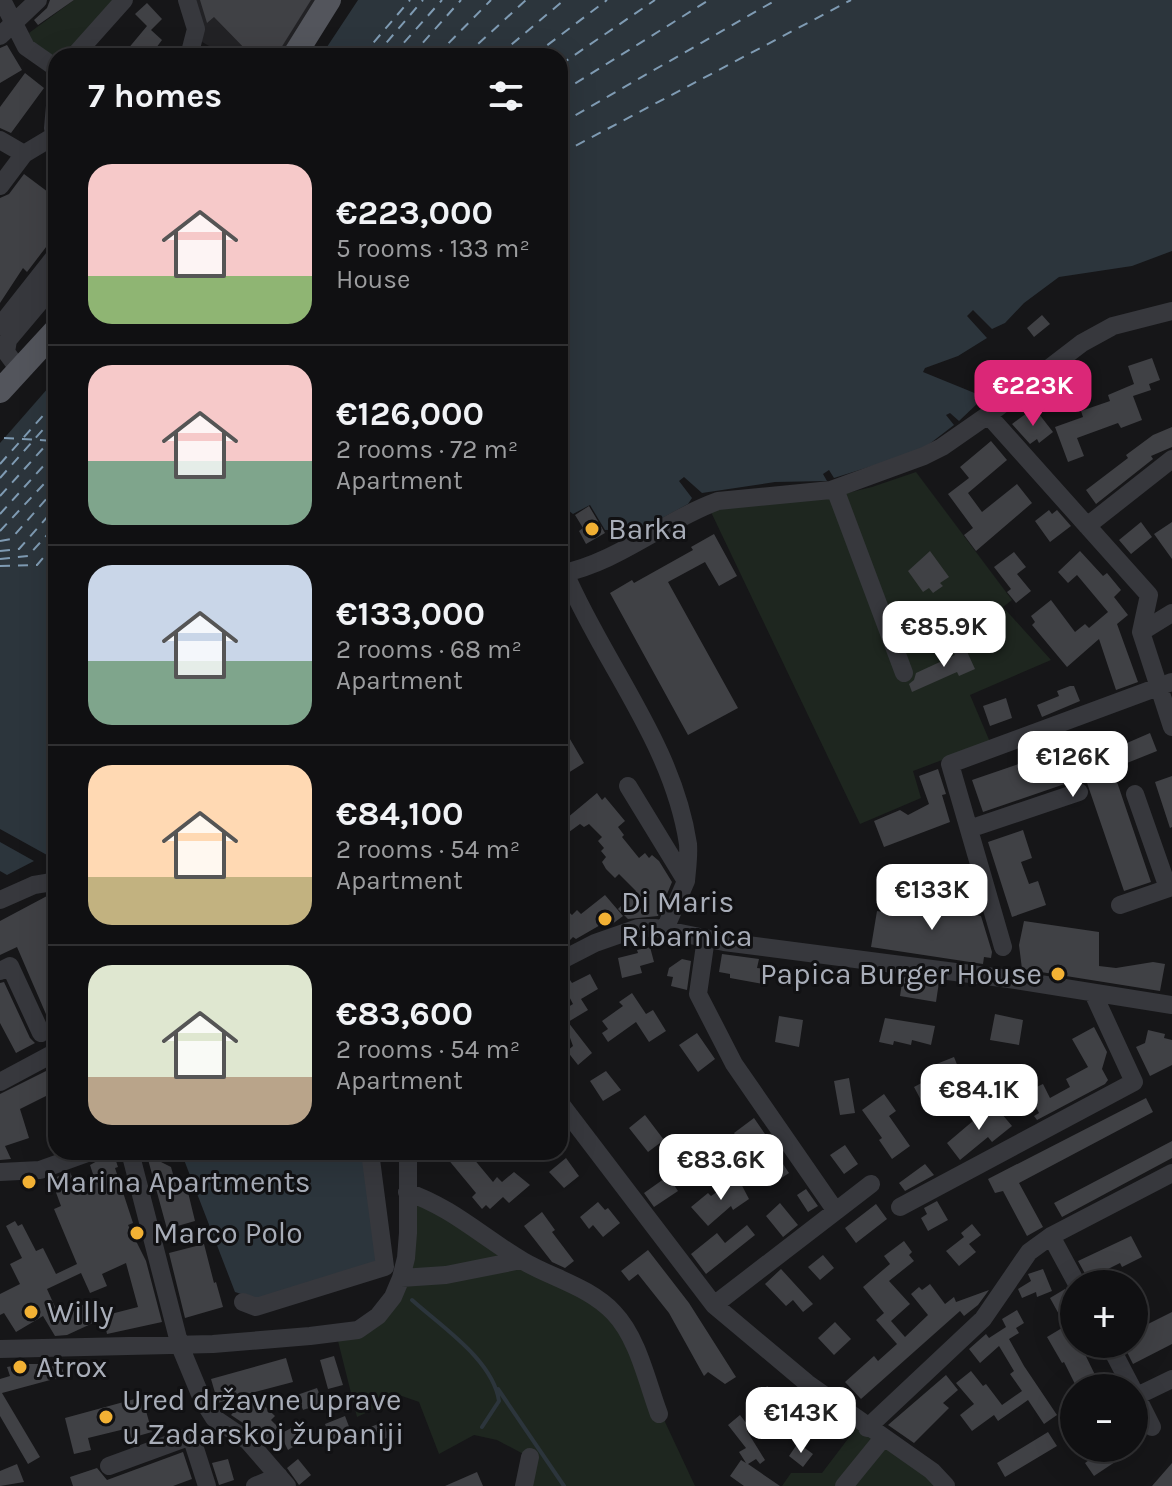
<!DOCTYPE html>
<html lang="en">
<head>
<meta charset="utf-8">
<style>
  body { margin:0; font-family:Karla,sans-serif; background:#1e1e20; color:#f1f3f6; height:100vh; display:flex; flex-direction:column; font-size:30px; white-space:nowrap }
  * { box-sizing:border-box; margin:0 }
  p { font-size:26px; color:#9c9d9f }
  .icon { flex:none; width:44px; height:44px; fill:none; stroke:currentColor; stroke-width:2; stroke-linecap:round; stroke-linejoin:round }
  .map { position:relative; flex:1; overflow:hidden }
  .sheet { position:absolute; left:48px; top:48px; width:520px; height:1112px; display:flex; flex-direction:column; background:#101012; border-radius:24px; box-shadow:0 8px 32px #0002,0 0 0 2px #303032 }
  .sheet>* { flex:none }
  .buttons { position:absolute; left:1060px; top:1270px; display:grid; gap:16px }
  .buttons a { display:grid; place-items:center; width:88px; height:88px; border-radius:50%; background:#101012; box-shadow:0 8px 32px #0002,0 0 0 2px #303032; font-size:40px }
  .price { position:absolute; translate:-50% -68px; padding:0 18px; border-radius:16px; background:#fff; color:#222; font-size:26px; line-height:52px; filter:drop-shadow(0 2px 4px #0008) }
  .price::after { content:''; position:absolute; left:50%; top:48px; width:24px; height:18px; margin-left:-12px; background:inherit; clip-path:polygon(0 0,100% 0,50% 100%) }
  .price.on { background:#db2777; color:#fff }
  ul { padding:0; list-style:none }
  li { display:flex; align-items:center; gap:24px; height:200px; padding:0 40px }
  li+li { border-top:2px solid #303032 }
  li span { display:grid; place-items:center; flex:none; width:224px; height:160px; border-radius:24px; color:#555 }
  li>.icon { margin-inline-start:auto }
  span .icon { width:96px; height:96px; fill:#fffc; stroke-width:1 }
  li b { font-size:34px }
  h2 { display:flex; justify-content:space-between; align-items:center; height:96px; padding:0 40px; font-size:34px }
  .map>svg:first-child { display:block }
  .built { fill:#222225 }
  .green { fill:#1e261f }
  .water { fill:#2c353c }
  .lines { fill:none; stroke-linecap:round; stroke-linejoin:round }
  .stream { stroke:#2c353c; stroke-width:4 }
  .ferry { stroke:#7f9bb3; stroke-width:2; stroke-dasharray:10 8; stroke-linecap:butt }
  .building { fill:#404145 }
  .minor { stroke:#37383d; stroke-width:18 }
  .major { stroke:#53555c; stroke-width:24 }
  .poi-dot { fill:#f2b134; stroke:#111113; stroke-width:3 }
  .labels { text-anchor:middle; stroke-width:6; stroke-linejoin:round; paint-order:stroke }
  .poi-label { font-size:30px; fill:#a8adb8; stroke:#111113; text-anchor:start }
</style>
</head>
<body>
<div class="map">
<svg width="1172" height="1486" viewBox="0 0 1172 1486">
  <rect width="100%" height="100%" fill="#161618"/>
  <path class="built" d="M187 0H322L287 56H227L195 38Z"/>
  <path class="green" d="M74 0H117L66 56H56V60L34 45 29 33Z
    M916 472 1012 600 1003 607 1051 660 970 695 990 742 913 771 921 798 860 824 710 510 835 496 872 487Z
    M407 1192 614 1313 695 1486H524L529 1457 497 1440 474 1435 439 1454 419 1402 402 1396 357 1417 336 1333 358 1330 393 1297Z
    M860 1423 946 1486H782L791 1473H822Z"/>
  <path class="water" d="M358 0H1172V251L1132 266 1059 277 1024 303 1005 323 992 329 973 310 967 316 987 338 958 356 925 368 923 372 977 394 979 402 959 421 950 413 946 415 954 425 928 445 907 455 834 478 829 470 823 474 827 481 775 482 702 493 684 477 679 481 692 498 688 504 642 529 605 530 590 505 573 514 564 507 560 510V56H321Z
    M56 379V860L0 829V443Z
    M0 842 34 861 7 875 0 871Z
    M181 1152H322L324 1161 366 1156 379 1266 257 1299 235 1292Z"/>
  <g class="lines">
    <path class="stream" d="M412 1300C442 1327 493 1360 499 1401L482 1427
      M498 1389 564 1486"/>
    <path class="ferry" d="M362 56 410 0
      M375 56 423 0
      M392 56 442 0
      M411 56 461 0
      M436 56 491 0
      M465 56 526 0
      M498 56 564 0
      M533 56 607 0
      M560 65 655 0
      M560 93 709 0
      M560 124 776 0
      M560 154 851 0
      M4 438 56 441
      M0 464 56 401
      M0 478 56 415
      M0 496 56 434
      M0 514 56 452
      M0 531 56 471
      M0 541 11 539 56 488
      M0 551 19 549 56 507
      M0 559 28 556 56 525
      M0 566 37 565 56 543"/>
  </g>
  <path class="building" d="M50 0H74L38 25 34 20 47 8Z
    M200 0H311L281 48 279 56H252L214 17 207 23Z
    M147 3 162 19 151 30 162 40 150 56H122L147 26 135 14Z
    M7 45 22 70 0 83V48Z
    M25 73 44 88 11 133 0 128V107Z
    M24 174 56 198V234L27 272 23 268 0 303V198L9 194Z
    M1042 315 1050 324 1034 337 1027 328Z
    M1152 358 1160 380 1149 384 1151 390 1133 396 1142 420 1121 428 1118 423 1077 438 1084 456 1068 462 1055 427 1083 417 1081 411 1110 401 1108 395 1134 384 1128 366Z
    M1027 413 1032 419 1039 414 1053 432 1039 443 1037 439 1030 444 1012 424Z
    M1172 427V447L1151 456 1153 459 1096 504 1086 490 1128 458 1126 455 1153 435Z
    M991 441 1007 460 968 493 982 512 1017 484 1032 503 976 551 964 535 973 528 948 494 969 478 960 467Z
    M589 506 605 533 586 544 579 531 583 528 575 515Z
    M1049 510 1052 514 1057 510 1071 526 1050 542 1035 521Z
    M1141 522 1152 537 1131 554 1119 540Z
    M1172 522V559L1154 534Z
    M714 534 737 576 719 586 705 562 668 582 738 708 688 735 610 593 632 580 634 583 693 550 691 547Z
    M930 551 949 577 940 583 943 586 933 593 929 588 923 592 908 571Z
    M1080 551 1103 576 1107 573 1121 590 1114 597 1128 615 1117 624 1138 682 1116 690 1099 639 1067 667 1032 625 1035 622 1031 616 1051 600 1075 632 1085 624 1089 628 1108 612 1077 575 1068 583 1058 572Z
    M1014 552 1026 567 1017 574 1031 591 1016 603 1007 592 1011 589 994 567Z
    M964 645 975 669 959 676 957 672 912 692 909 684 914 680 916 673 955 655 952 650Z
    M1070 686H1074L1080 701 1042 717 1037 705 1059 696 1057 691Z
    M1006 698 1012 718 990 726 983 706Z
    M1150 733 1157 751 1127 763 1120 746Z
    M567 734 584 763 560 778V738Z
    M1094 738 1108 781 1116 779 1151 882 1124 891 1085 777 983 812 972 780Z
    M938 769 946 794 942 795 950 822 884 847 874 821 900 810 908 815 929 804 919 776Z
    M1172 776V827L1170 828 1155 782Z
    M597 793 602 800 605 797 625 821 618 827 624 835 622 837 639 858 645 853 649 858 652 855 659 861 672 882 658 916 628 919 618 909 636 891 619 874 615 878 606 869 602 862 606 857 601 851 604 848 598 841 602 837 589 824 584 827 580 824 569 832 561 823Z
    M1023 830 1032 858 1021 862 1029 884 1038 881 1046 905 1012 917 988 842Z
    M605 895 623 916 611 925 604 927 602 924 576 939 573 937 568 942 560 939V904L572 915 577 910 581 914Z
    M47 896 56 900V1040L53 1041 52 1028 17 947 0 955V921Z
    M902 900 981 916 992 952 991 958 984 957 983 964 871 947 877 911 883 912 884 906 891 907 892 903 901 905Z
    M1024 921 1099 932V966L1116 968 1153 962 1165 964 1160 991 1022 969 1019 945Z
    M650 947 654 962 640 966 642 973 622 978 618 958 638 953 637 950Z
    M722 954 759 959 757 968 766 969 763 984 730 978V974L719 972Z
    M682 959 691 961 687 990 671 986 673 977 667 976 669 968Z
    M590 974 598 989 581 999 588 1010 568 1022 592 1053 578 1065 567 1051 573 1046 565 1024 560 1028V1012L573 1004 561 981 568 977 572 983Z
    M903 977 939 982 936 1002 900 996Z
    M4 982 30 1038 35 1043 16 1053 0 1023V983Z
    M632 993 646 1014 653 1010 666 1031 649 1042 636 1022 608 1042 602 1033 608 1029 602 1021 623 1006 619 1002Z
    M995 1014 1023 1020 1019 1045 990 1040Z
    M779 1016 803 1020 799 1047 775 1042Z
    M885 1018 935 1026 931 1045 912 1040 911 1045 894 1041 893 1045 879 1042Z
    M1094 1027 1107 1052 1102 1069 1108 1080 1105 1084 1037 1120 1034 1116 1039 1113 1028 1091 1043 1084 1050 1098 1070 1087 1066 1079 1088 1067 1072 1039Z
    M1148 1030 1165 1034 1164 1038 1172 1040V1065L1150 1076 1136 1047 1145 1043Z
    M697 1033 715 1059 698 1072 679 1045Z
    M954 1057 962 1077 932 1089 937 1097 923 1104 914 1087 938 1074 934 1065Z
    M48 1070 56 1091 20 1109 29 1138 5 1146 11 1159 0 1160V1094Z
    M606 1071 621 1090 603 1101 590 1081Z
    M849 1078 855 1113 840 1115 834 1081Z
    M884 1094 896 1111 889 1116 910 1146 892 1159 879 1140 882 1138 862 1110Z
    M1146 1098 1153 1112 1019 1183 1043 1227 1027 1236 1003 1191 995 1193 988 1179Z
    M996 1107 1012 1126 992 1142 988 1137 960 1160 947 1143 980 1115Z
    M645 1115 664 1140 648 1152 629 1128Z
    M754 1118 765 1134 745 1148 734 1133Z
    M1172 1141V1158L1062 1217 1054 1203Z
    M845 1145 858 1164 844 1174 830 1155Z
    M102 1152H113L118 1167 115 1168 133 1223 128 1225 146 1261 162 1322 107 1334 103 1316 138 1307 126 1263 102 1274 107 1286 90 1293 81 1273 47 1289 60 1318 83 1305 93 1323 67 1335 55 1336 43 1316 16 1332 4 1313 0 1315V1294L20 1284 10 1264 22 1258 6 1226 15 1221 18 1226 22 1224 36 1251 43 1248 56 1274 77 1264 54 1209 61 1206 51 1179 70 1172 76 1187 95 1180 90 1165 99 1160Z
    M146 1152H164L161 1162 171 1167 176 1185 186 1184 195 1221 167 1229Z
    M442 1152H468L493 1182 497 1177 502 1182 514 1172 530 1185 509 1203 503 1197 490 1209 486 1205 482 1209 472 1197 476 1193Z
    M777 1155 789 1173 771 1185 759 1168Z
    M566 1158 579 1176 564 1188 549 1172Z
    M925 1164 934 1175 905 1191 899 1183Z
    M668 1176 678 1191 654 1207 644 1193Z
    M738 1178 749 1199 733 1210 731 1206 708 1226 691 1207 708 1193 711 1196Z
    M806 1189 818 1206 808 1212 797 1195Z
    M937 1201 948 1220 928 1231 921 1218 927 1214 924 1208Z
    M598 1202 605 1210 608 1208 620 1223 603 1237 593 1225 589 1229 580 1217Z
    M780 1203 798 1225 783 1237 766 1216Z
    M876 1204 887 1219 856 1243 845 1228Z
    M542 1212 555 1230 552 1232 574 1261 565 1268 552 1262 524 1226Z
    M972 1224 981 1235 969 1244 976 1252 959 1266 946 1251 964 1237 961 1233Z
    M747 1225 755 1235 706 1274 691 1254 717 1233 725 1243Z
    M1131 1236 1142 1257 1122 1267 1120 1263 1088 1279 1078 1261Z
    M904 1241 912 1252 909 1255 914 1261 889 1281 910 1304 891 1321 905 1337 928 1315 911 1294 919 1287 922 1290 930 1284 945 1304 954 1297 956 1302 989 1290 978 1305 964 1316 960 1311 861 1399 845 1382 874 1356 878 1361 897 1344 876 1320 884 1313 863 1287 890 1264 884 1256Z
    M204 1244 214 1283 216 1282 223 1307 185 1318 169 1253Z
    M648 1250 689 1303 736 1377 725 1384 708 1372 704 1376 669 1313 638 1274 629 1281 621 1271Z
    M823 1255 834 1268 820 1280 808 1267Z
    M781 1269 813 1304 803 1312 793 1300 786 1306 765 1284Z
    M1043 1269 1052 1291 1037 1297 1036 1292 1022 1298 1018 1289 1031 1281 1028 1274Z
    M1065 1289 1074 1304V1310L1061 1318 1050 1298Z
    M1017 1310 1024 1323 1016 1328 1019 1333 1009 1339 1024 1366 1057 1415 1044 1424 1028 1400 998 1421 994 1415 972 1431 960 1415 974 1404 956 1383 971 1371 983 1386 986 1384 1002 1405 1022 1391 1010 1374 1014 1371 999 1346 980 1363 969 1349 986 1334 989 1338 1006 1327 1002 1319Z
    M1172 1312V1344L1133 1364 1123 1344H1134V1331Z
    M835 1322 851 1339 834 1355 818 1338Z
    M1067 1325 1074 1337V1344H1080L1099 1383 1089 1388H1077L1064 1362 1062 1363 1047 1337Z
    M334 1356 343 1385 328 1389 320 1360Z
    M286 1358 293 1382 251 1393 275 1416 271 1420 278 1427 264 1442 255 1431 231 1415 251 1393 218 1403 211 1379Z
    M60 1363 65 1376 2 1393 40 1457 28 1464 0 1416V1379L10 1376 7 1367 23 1364H42L43 1369Z
    M946 1375 958 1390 943 1403 949 1408 914 1443 888 1425Z
    M767 1386 788 1402 773 1421 749 1402 756 1393 760 1396Z
    M317 1388 323 1403 303 1410 297 1395Z
    M142 1397 152 1432 131 1438 129 1428 88 1438 91 1450 74 1454 65 1418Z
    M740 1415 750 1428 747 1431 765 1460 760 1464 756 1459 748 1464 780 1486H744L730 1476 741 1460 746 1463 739 1452 746 1448 728 1425Z
    M345 1416 353 1437 333 1445 325 1424Z
    M383 1422 389 1437 374 1444 368 1428Z
    M295 1426 303 1441 288 1450 280 1434Z
    M1048 1432 1057 1446 1005 1477 997 1463Z
    M798 1443 813 1454 803 1467 789 1456Z
    M1106 1448H1110L1118 1460 1094 1476 1085 1463Z
    M183 1452 192 1479 173 1486H73L70 1477 97 1468 107 1480Z
    M228 1459 234 1480 219 1485 212 1463Z
    M298 1459 311 1475 299 1485 287 1468Z
    M1172 1463V1486H1152Z
    M17 1464 24 1482 0 1486V1471Z
    M477 1472 483 1486H445Z"/>
  <g class="lines">
    <path class="minor" d="M2 0 26 47 56 68
      M187 0 196 29 189 56
      M0 36 38 0
      M74 56 124 0
      M56 95 53 128 56 145
      M0 140 24 154
      M0 186 24 154 54 136
      M0 326 56 255
      M20 371 6 352 8 340 56 283
      M988 415 1149 595 1141 632 1172 727
      M835 489 904 673
      M1087 526 1172 459
      M565 573C604 664 673 744 688 844 689 856 687 869 686 881
      M560 574C619 562 663 521 718 501L831 490 924 456 942 447 988 415 1082 343 1113 326 1172 311
      M1141 632 1172 613
      M628 786 686 881 665 929
      M1135 794 1168 888
      M969 829 1079 792
      M0 900 34 885 52 882 56 888
      M1120 905 1172 887
      M706 938 698 994 734 1064 835 1210
      M1003 947 950 764 1172 682
      M560 961 595 943 638 928H656L724 942 1009 979 1172 1005
      M0 971 10 966 41 1033
      M0 1082 56 1052
      M560 1103 714 1305 807 1383 932 1471 946 1486
      M130 1152 180 1346 202 1399 214 1418 248 1441 287 1486
      M0 1172 40 1170 90 1152
      M407 1192C453 1208 482 1237 523 1261 552 1278 590 1287 614 1313 638 1338 647 1382 659 1414
      M900 1207 1134 1082 1093 993
      M1051 1236 1077 1284
      M401 1278 446 1275 521 1260
      M243 1302 256 1307 385 1267 370 1152
      M714 1305 871 1184
      M1109 1344 1132 1388
      M0 1349 213 1344 310 1336 358 1330 378 1316 393 1297 401 1278 406 1258 408 1233V1152
      M1134 1391 1152 1427
      M1137 1396 1172 1379
      M867 1428 983 1319 1029 1252 1051 1236 1172 1173
      M109 1466 191 1436 207 1486
      M255 1486 279 1476
      M524 1486 530 1457
      M844 1486 883 1438"/>
    <path class="major" d="M294 56 329 0
      M0 391 56 330"/>
  </g>
  <g class="poi-dot">
    <circle cx="592" cy="529" r="8"/>
    <circle cx="605" cy="919" r="8"/>
    <circle cx="1058" cy="974" r="8"/>
    <circle cx="29" cy="1182" r="8"/>
    <circle cx="137" cy="1233" r="8"/>
    <circle cx="31" cy="1312" r="8"/>
    <circle cx="20" cy="1367" r="8"/>
    <circle cx="106" cy="1417" r="8"/>
  </g>
  <g class="labels">
    <g class="poi-label">
      <text x="608" y="539">Barka</text>
      <text x="621" y="912">Di Maris<tspan x="621" dy="34">Ribarnica</tspan></text>
      <text x="1042" y="984" text-anchor="end">Papica Burger House</text>
      <text x="45" y="1192">Marina Apartments</text>
      <text x="153" y="1243">Marco Polo</text>
      <text x="47" y="1322">Willy</text>
      <text x="36" y="1377">Atrox</text>
      <text x="122" y="1410">Ured državne uprave<tspan x="122" dy="34">u Zadarskoj županiji</tspan></text>
    </g>
  </g>
</svg>
<div class="buttons">
<a>+</a>
<a>−</a>
</div>
<b class="price on" style="left:1033px;top:428px">€223K</b>
<b class="price" style="left:944px;top:669px">€85.9K</b>
<b class="price" style="left:1073px;top:799px">€126K</b>
<b class="price" style="left:932px;top:932px">€133K</b>
<b class="price" style="left:979px;top:1132px">€84.1K</b>
<b class="price" style="left:721px;top:1202px">€83.6K</b>
<b class="price" style="left:801px;top:1455px">€143K</b>
<section class="sheet">
<h2>7 homes<svg class="icon" aria-label="filters" viewBox="0 0 24 24"><path d="M4 7h16M4 17h16"/><circle cx="9" cy="7" r="2"/><circle cx="15" cy="17" r="2"/></svg></h2>
<ul>
<li><span style="background:linear-gradient(#f6c9c9 70%,#8fb573 0)"><svg class="icon" aria-label="home" viewBox="0 0 24 24"><path d="M3 11l9-7 9 7M6 9v11h12V9"/></svg></span><div><b>€223,000</b><p>5 rooms · 133 m²</p><p>House</p></div></li>
<li><span style="background:linear-gradient(#f6c9c9 60%,#7fa58c 0)"><svg class="icon" aria-label="home" viewBox="0 0 24 24"><path d="M3 11l9-7 9 7M6 9v11h12V9"/></svg></span><div><b>€126,000</b><p>2 rooms · 72 m²</p><p>Apartment</p></div></li>
<li><span style="background:linear-gradient(#c9d6e8 60%,#7fa58c 0)"><svg class="icon" aria-label="home" viewBox="0 0 24 24"><path d="M3 11l9-7 9 7M6 9v11h12V9"/></svg></span><div><b>€133,000</b><p>2 rooms · 68 m²</p><p>Apartment</p></div></li>
<li><span style="background:linear-gradient(#ffd9b3 70%,#c2b280 0)"><svg class="icon" aria-label="home" viewBox="0 0 24 24"><path d="M3 11l9-7 9 7M6 9v11h12V9"/></svg></span><div><b>€84,100</b><p>2 rooms · 54 m²</p><p>Apartment</p></div></li>
<li><span style="background:linear-gradient(#dfe7d0 70%,#b9a48a 0)"><svg class="icon" aria-label="home" viewBox="0 0 24 24"><path d="M3 11l9-7 9 7M6 9v11h12V9"/></svg></span><div><b>€83,600</b><p>2 rooms · 54 m²</p><p>Apartment</p></div></li>
</ul>
</section>
</div>
</body>
</html>
